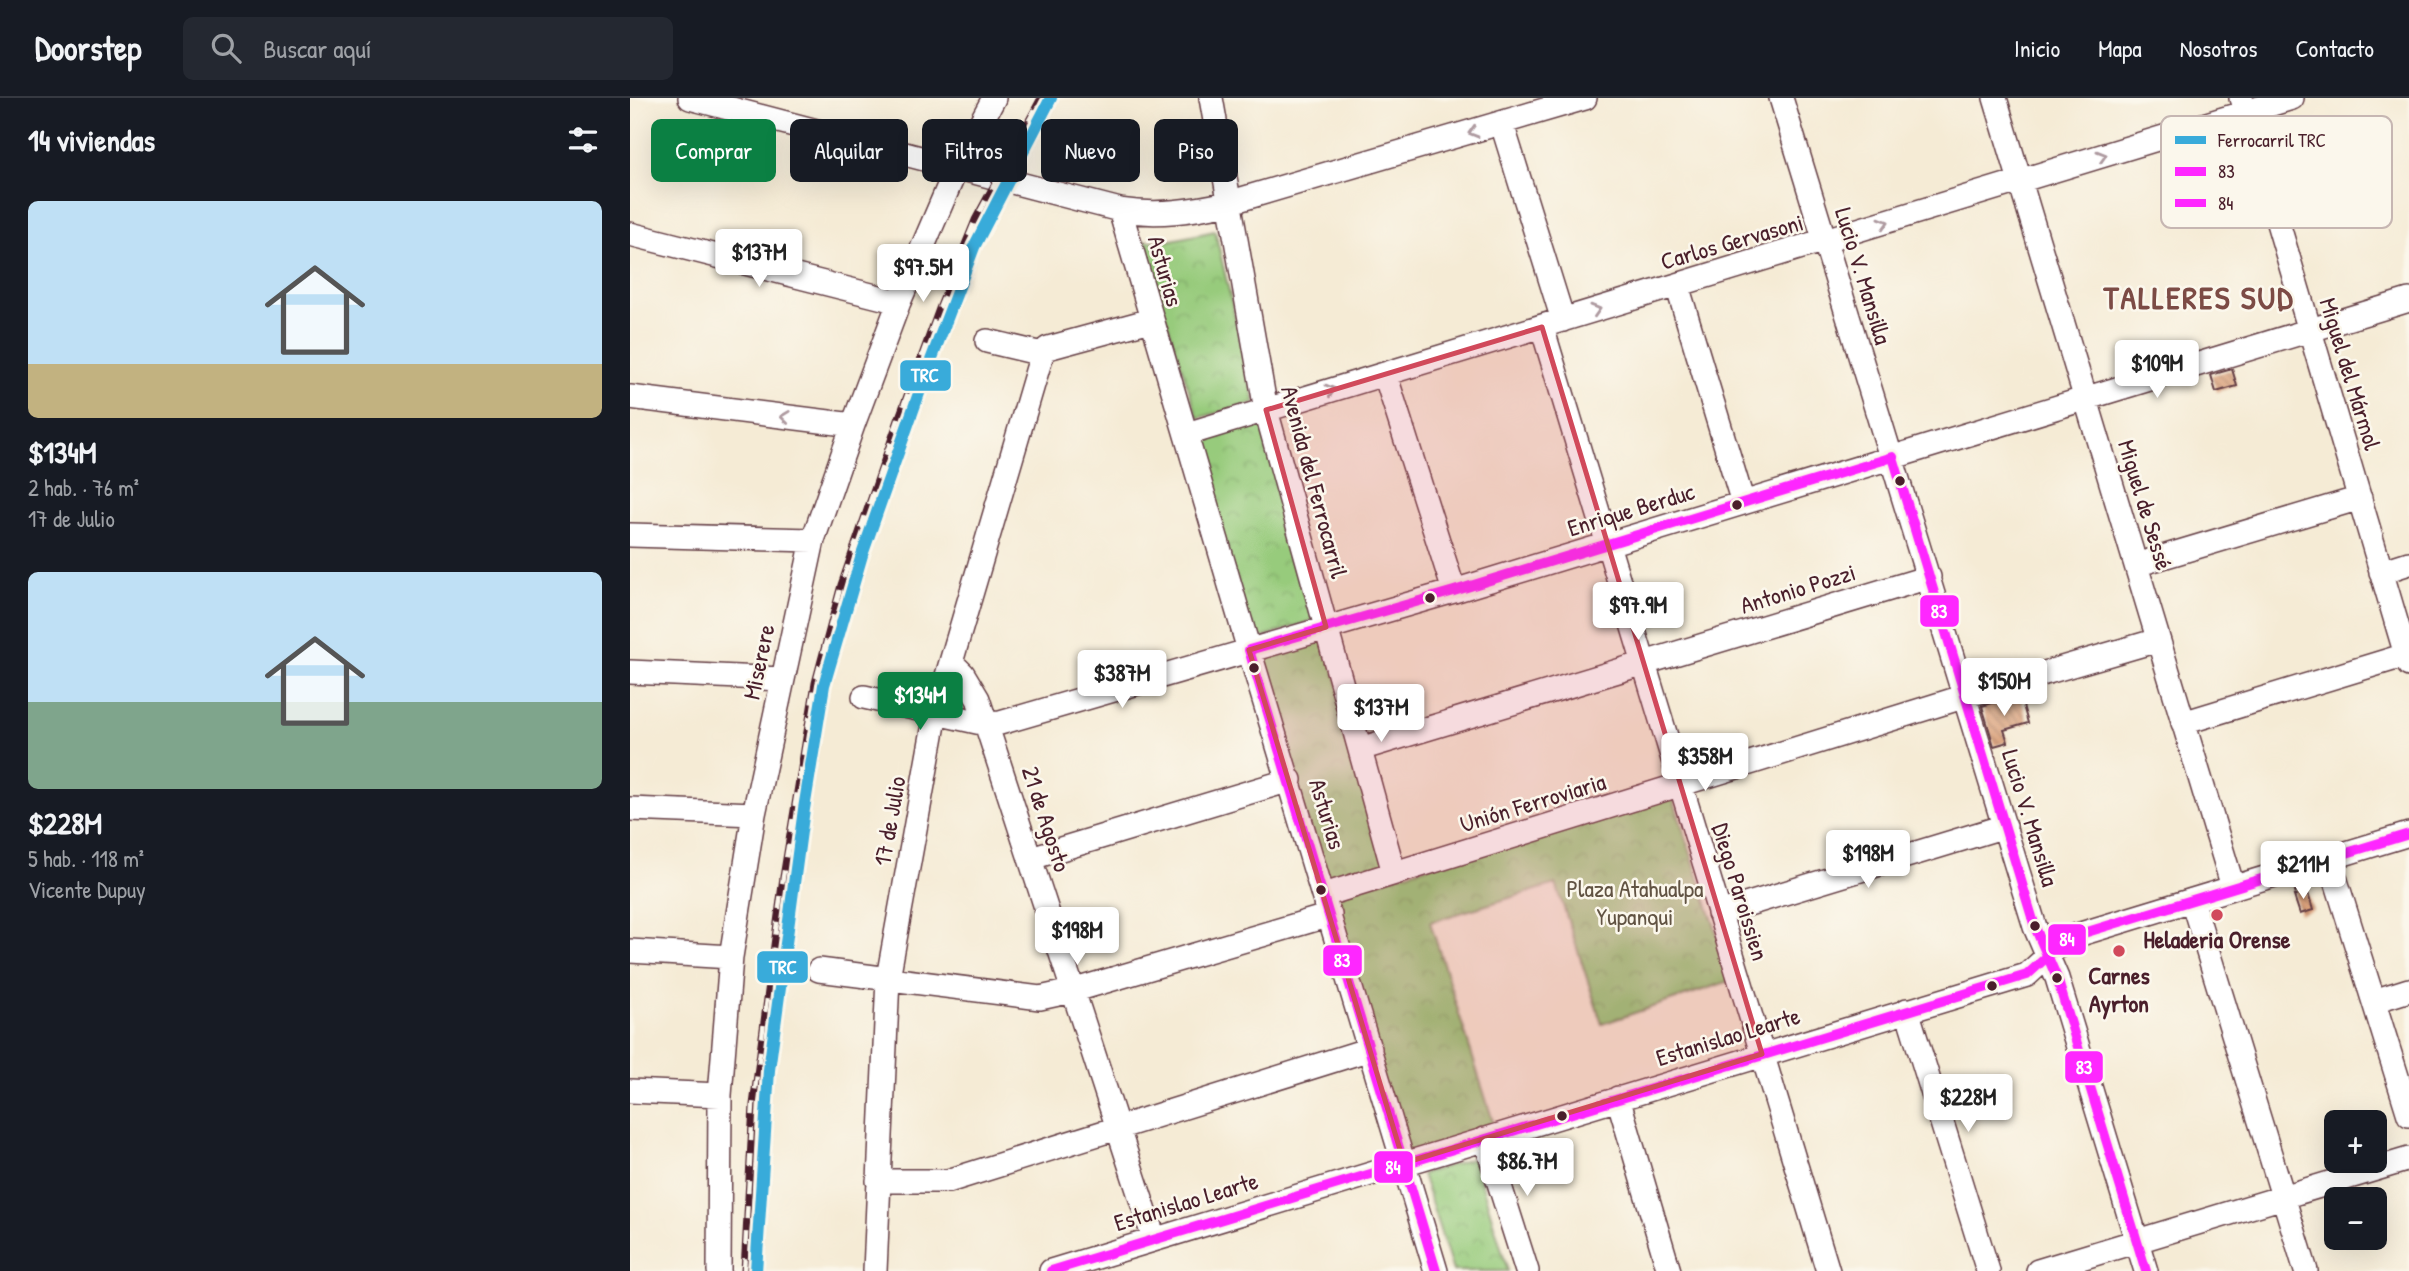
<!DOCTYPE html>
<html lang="es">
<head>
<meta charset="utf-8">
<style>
  body { margin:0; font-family:"Patrick Hand",sans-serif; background:#242831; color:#f1f3f6; height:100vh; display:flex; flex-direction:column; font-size:26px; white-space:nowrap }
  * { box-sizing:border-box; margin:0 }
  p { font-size:23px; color:#9ea1a6 }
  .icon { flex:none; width:38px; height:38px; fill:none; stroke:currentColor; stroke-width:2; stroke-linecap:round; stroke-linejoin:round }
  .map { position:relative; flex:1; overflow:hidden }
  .panel { display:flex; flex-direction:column; background:#171b24; width:630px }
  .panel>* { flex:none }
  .guide { position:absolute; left:21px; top:21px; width:665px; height:63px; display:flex; gap:14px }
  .fabs { position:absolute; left:1694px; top:1012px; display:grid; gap:14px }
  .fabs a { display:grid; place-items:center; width:63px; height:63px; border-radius:10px; background:#171b24; box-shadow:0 7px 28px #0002; font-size:35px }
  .price { position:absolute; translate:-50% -60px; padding:0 16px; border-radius:7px; background:#fff; color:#222; font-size:23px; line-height:46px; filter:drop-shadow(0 2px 4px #0008) }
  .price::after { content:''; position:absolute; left:50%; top:42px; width:21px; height:16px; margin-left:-10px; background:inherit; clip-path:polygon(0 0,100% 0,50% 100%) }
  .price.active { background:#0b8043; color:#fff }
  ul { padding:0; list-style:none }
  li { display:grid; align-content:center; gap:14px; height:371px; padding:0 28px }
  li span { display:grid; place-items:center; height:217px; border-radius:10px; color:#555 }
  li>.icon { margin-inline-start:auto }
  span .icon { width:126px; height:126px; fill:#fffc; stroke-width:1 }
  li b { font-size:30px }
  h2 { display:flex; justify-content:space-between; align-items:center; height:84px; padding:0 28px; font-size:30px }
  .pill { padding:0 24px; border-radius:10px; background:#171b24; box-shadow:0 7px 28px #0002; font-size:24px; line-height:63px }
  .pill.active { background:#0b8043; color:#fff }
  header { display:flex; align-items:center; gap:42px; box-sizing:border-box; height:98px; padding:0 35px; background:#171b24; border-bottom:2px solid #363941 }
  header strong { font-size:33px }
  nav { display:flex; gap:38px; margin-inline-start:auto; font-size:24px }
  .search { width:490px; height:63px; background:#242831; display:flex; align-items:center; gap:18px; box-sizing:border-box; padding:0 24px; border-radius:10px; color:#9ea1a6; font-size:26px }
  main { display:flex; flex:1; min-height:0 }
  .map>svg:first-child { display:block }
  .park { fill:url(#park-crowns); stroke:#707554; stroke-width:2 }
  .building { fill:url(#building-back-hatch) }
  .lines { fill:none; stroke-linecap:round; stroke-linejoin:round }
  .minor-casing { stroke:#643e44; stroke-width:26 }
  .minor { stroke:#fff; stroke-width:23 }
  .rail-casing { stroke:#4a1f2b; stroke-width:7 }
  .rail { stroke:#fbf7ec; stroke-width:4.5; stroke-dasharray:13; stroke-linecap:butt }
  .bus-1-casing { stroke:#fbf7ec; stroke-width:16 }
  .bus-2-casing { stroke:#fbf7ec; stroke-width:16 }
  .bus-1 { stroke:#fe27ff; stroke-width:10 }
  .bus-2 { stroke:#fe27ff; stroke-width:10 }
  .rail-1-casing { stroke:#fbf7ec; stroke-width:18 }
  .rail-1 { stroke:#39abda; stroke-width:12 }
  .oneway { stroke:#ae9aa0 }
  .marked { fill:#d1495b; fill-opacity:0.2; stroke:#d1495b; stroke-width:5; stroke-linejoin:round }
  .bus-dot { fill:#4a1f2b; stroke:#fbf7ec; stroke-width:2.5 }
  .poi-dot { fill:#d1495b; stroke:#fbf7ec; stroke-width:2.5 }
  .labels { text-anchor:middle; stroke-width:5; stroke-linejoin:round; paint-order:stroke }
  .street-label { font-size:24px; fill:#4a1f2b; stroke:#fbf7ec }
  .park-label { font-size:24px; fill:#615343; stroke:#fbf7ec }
  .poi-label { font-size:24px; font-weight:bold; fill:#4a1f2b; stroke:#fbf7ec }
  .district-label { font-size:32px; font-weight:bold; letter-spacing:2px; fill:#7c4b45; stroke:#fbf7ec }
  .key { fill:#fbf7ec; stroke:#c6b6b2; stroke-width:2 }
  .key-label { font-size:19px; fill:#4a1f2b }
  .line-badge { stroke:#fbf7ec; stroke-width:2.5 }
  .badge-label { font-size:19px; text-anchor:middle; font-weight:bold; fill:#fff }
</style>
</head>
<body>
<header>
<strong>Doorstep</strong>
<div class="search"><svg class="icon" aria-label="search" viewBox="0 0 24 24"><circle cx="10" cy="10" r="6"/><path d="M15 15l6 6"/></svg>Buscar aquí</div>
<nav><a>Inicio</a><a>Mapa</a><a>Nosotros</a><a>Contacto</a></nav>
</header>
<main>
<section class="panel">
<h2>14 viviendas<svg class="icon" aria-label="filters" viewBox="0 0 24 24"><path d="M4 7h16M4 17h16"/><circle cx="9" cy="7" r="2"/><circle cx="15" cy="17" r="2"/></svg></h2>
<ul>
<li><span style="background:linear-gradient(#bfe0f5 75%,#c2b280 0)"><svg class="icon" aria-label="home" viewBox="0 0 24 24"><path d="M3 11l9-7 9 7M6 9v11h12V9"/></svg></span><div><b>$134M</b><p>2 hab. · 76 m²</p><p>17 de Julio</p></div></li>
<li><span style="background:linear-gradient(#bfe0f5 60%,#7fa58c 0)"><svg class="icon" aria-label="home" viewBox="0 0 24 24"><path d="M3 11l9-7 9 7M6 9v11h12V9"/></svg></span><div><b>$228M</b><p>5 hab. · 118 m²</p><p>Vicente Dupuy</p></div></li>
</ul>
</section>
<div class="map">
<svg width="1779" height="1173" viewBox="0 0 1779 1173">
  <defs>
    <pattern id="park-crowns" width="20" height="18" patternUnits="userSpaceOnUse" patternTransform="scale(1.75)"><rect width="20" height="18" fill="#97cb7c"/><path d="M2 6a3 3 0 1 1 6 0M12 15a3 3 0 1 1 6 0" fill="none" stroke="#84ae6b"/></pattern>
    <pattern id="building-back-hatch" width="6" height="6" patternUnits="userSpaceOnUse" patternTransform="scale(1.75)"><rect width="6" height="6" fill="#d99d76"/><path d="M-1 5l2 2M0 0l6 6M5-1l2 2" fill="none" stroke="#b27f61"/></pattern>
  </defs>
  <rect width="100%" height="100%" fill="#fbf7ec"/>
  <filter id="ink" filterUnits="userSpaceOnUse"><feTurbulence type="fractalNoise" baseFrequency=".0143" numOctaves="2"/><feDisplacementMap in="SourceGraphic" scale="14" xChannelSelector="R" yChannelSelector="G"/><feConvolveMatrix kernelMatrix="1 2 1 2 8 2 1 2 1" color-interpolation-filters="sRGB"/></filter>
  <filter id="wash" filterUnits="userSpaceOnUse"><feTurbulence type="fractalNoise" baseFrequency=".00686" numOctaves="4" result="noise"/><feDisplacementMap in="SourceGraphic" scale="28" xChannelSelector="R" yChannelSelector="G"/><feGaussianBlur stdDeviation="1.57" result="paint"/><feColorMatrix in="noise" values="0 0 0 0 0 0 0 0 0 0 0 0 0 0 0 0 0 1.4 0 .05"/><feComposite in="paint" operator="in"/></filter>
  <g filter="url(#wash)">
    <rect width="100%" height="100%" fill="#f5ebd5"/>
    <path class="park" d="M585 133 625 305 568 320 511 143H537Z
      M634 319 689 520 623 543 563 340Z
      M694 537 760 773 697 791 628 558Z
      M1041 694 1102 882 972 926 926 786 800 824 866 1033 775 1061 697 799Z
      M844 1060 878 1173H823L792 1076Z"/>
    <g id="blocks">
      <path class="building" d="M1602 271 1607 288 1586 294 1581 277Z
        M1390 597 1398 625 1374 632 1378 644 1364 648 1352 608Z
        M1676 789 1683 812 1670 816 1664 798H1666L1665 793Z"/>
    </g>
  </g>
  <g filter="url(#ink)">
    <use href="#blocks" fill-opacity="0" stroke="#643e44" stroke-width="2"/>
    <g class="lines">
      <g class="minor-casing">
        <path id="minor" d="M60 0 490 112C528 118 561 113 598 105L955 0
          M581 0 636 312 764 775
          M1151 0 1405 829 1427 880 1516 1173
          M1365 0 1603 789
          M1611 0 1779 567
          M872 26 933 222
          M490 112 619 552 806 1173
          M0 136 269 204
          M1047 187 1113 405
          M912 229 1198 1173
          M357 243 412 256 418 250 521 222
          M755 276 824 493
          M0 299 223 327
          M557 336 1662 0
          M0 437 183 442
          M1506 467 1730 400
          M1751 474 1779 465
          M322 565 333 576 348 601 524 1141
          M0 574 152 581
          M234 599 356 626 370 625 824 493 1779 202
          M1553 625 1776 557
          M730 651 1299 479
          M0 711 124 716
          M401 760 660 682
          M1699 760 1779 1017
          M694 797 1336 598 1528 542
          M1562 802 1676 1173
          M1089 815 1375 728
          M0 853 101 859
          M189 872 410 900 442 893 700 817
          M1744 903 1779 892
          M1277 912 1358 1173
          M0 993 90 997
          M988 1000 1039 1173
          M855 1041 897 1173
          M248 1083H318L740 951
          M89 1173 90 997 101 859 124 716 183 442 223 327 269 204 327 69 364 0
          M245 1173 258 880 306 615 412 256
          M421 1173 1397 877 1433 844 1444 838 1779 736
          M1408 1173 1779 1061"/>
      </g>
      <use href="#minor" class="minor"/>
      <g class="rail-casing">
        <path id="rail" d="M114 1173 123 1007 153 779 185 585 211 487 268 322 310 208 345 122 411 0"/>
      </g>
      <use href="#rail" class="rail"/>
      <g class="bus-1-casing">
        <path id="bus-1" d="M1263 359 1405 829 1427 880 1516 1173
          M619 552 824 493 1263 359
          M619 552 806 1173"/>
      </g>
      <g class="bus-2-casing">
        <path id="bus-2" d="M421 1173 1397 877 1433 844 1444 838 1779 736"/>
      </g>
      <use href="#bus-1" class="bus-1"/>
      <use href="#bus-2" class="bus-2"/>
      <g class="rail-1-casing">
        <path id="rail-1" d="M126 1173 139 972 174 711 194 587 232 457 294 281 344 149 421 0"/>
      </g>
      <use href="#rail-1" class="rail-1"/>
    </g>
    <defs><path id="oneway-chevron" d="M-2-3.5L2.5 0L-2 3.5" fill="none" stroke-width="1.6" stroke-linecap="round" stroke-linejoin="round" transform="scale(1.75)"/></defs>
    <g class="oneway">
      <use href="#oneway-chevron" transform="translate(843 34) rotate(164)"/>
      <use href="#oneway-chevron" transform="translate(1472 58) rotate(-17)"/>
      <use href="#oneway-chevron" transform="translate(1254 125) rotate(-17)"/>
      <use href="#oneway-chevron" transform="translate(966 212) rotate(-17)"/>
      <use href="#oneway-chevron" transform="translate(701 292) rotate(-17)"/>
      <use href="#oneway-chevron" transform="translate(155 319) rotate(-173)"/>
    </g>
  </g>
  <path class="marked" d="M912 229 1132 956 774 1065 619 552 696 529 636 312Z"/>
  <g class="bus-dot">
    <circle cx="1270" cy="383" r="6"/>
    <circle cx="1107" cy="407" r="6"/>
    <circle cx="800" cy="500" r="6"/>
    <circle cx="624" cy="570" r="6"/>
    <circle cx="691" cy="792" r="6"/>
    <circle cx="1405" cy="828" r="6"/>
    <circle cx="1427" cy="880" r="6"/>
    <circle cx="1362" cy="888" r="6"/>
    <circle cx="932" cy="1018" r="6"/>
  </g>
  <g class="poi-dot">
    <circle cx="1587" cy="817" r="7"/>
    <circle cx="1489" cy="853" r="7"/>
  </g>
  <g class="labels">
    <g class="street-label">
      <text transform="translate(1102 144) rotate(-16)" y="8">Carlos Gervasoni</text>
      <text transform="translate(535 173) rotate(74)" y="8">Asturias</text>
      <text transform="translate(1233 178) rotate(73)" y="8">Lucio V. Mansilla</text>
      <text transform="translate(1720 276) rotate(73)" y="8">Miguel del Mármol</text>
      <text transform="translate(684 384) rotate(75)" y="8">Avenida del Ferrocarril</text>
      <text transform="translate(1515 407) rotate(73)" y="8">Miguel de Sessé</text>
      <text transform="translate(1001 412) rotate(-17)" y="8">Enrique Berduc</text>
      <text transform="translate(1168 491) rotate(-17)" y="8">Antonio Pozzi</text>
      <text transform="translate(129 564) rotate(-78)" y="8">Miserere</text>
      <text transform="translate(903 705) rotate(-17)" y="8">Unión Ferroviaria</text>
      <text transform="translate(697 716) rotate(73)" y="8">Asturias</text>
      <text transform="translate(1400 720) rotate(73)" y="8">Lucio V. Mansilla</text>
      <text transform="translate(416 721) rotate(72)" y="8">21 de Agosto</text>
      <text transform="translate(260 723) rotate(-80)" y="8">17 de Julio</text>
      <text transform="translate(1110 794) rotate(73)" y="8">Diego Paroissien</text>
      <text transform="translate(1098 939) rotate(-17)" y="8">Estanislao Learte</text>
      <text transform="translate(556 1104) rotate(-17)" y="8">Estanislao Learte</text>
    </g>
    <g class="park-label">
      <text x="1005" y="799">Plaza Atahualpa<tspan x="1005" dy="28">Yupanqui</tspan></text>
    </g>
    <g class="poi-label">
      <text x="1587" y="850">Heladeria Orense</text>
      <text x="1489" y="886">Carnes<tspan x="1489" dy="28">Ayrton</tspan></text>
    </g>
    <g class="district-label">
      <text x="1569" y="211">TALLERES SUD</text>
    </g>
  </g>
  <rect x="1531" y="18" width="231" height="112" rx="10" class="key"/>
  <rect x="1545" y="38" width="31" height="8" fill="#39abda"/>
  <rect x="1545" y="69" width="31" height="9" fill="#fe27ff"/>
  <rect x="1545" y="101" width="31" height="8" fill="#fe27ff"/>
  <g class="key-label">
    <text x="1588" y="49">Ferrocarril TRC</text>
    <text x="1588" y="80">83</text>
    <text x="1588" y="112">84</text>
  </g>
  <g class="line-badge">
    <rect x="269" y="261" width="53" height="33" rx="7" fill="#39abda"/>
    <rect x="1289" y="496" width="41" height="34" rx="7" fill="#fe27ff"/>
    <rect x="1417" y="825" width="40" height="33" rx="7" fill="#fe27ff"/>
    <rect x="692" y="846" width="41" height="33" rx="7" fill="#fe27ff"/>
    <rect x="126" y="852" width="53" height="34" rx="7" fill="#39abda"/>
    <rect x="1434" y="952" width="40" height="34" rx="7" fill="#fe27ff"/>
    <rect x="743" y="1052" width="41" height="34" rx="7" fill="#fe27ff"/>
  </g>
  <g class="badge-label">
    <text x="295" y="284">TRC</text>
    <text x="1309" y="520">83</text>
    <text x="1437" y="848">84</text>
    <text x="712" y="869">83</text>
    <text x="153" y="876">TRC</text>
    <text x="1454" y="976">83</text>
    <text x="763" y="1076">84</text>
  </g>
</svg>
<div class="fabs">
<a>+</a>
<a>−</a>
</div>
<b class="price" style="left:129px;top:191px">$137M</b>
<b class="price" style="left:293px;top:206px">$97.5M</b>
<b class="price" style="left:1527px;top:302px">$109M</b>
<b class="price" style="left:1008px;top:544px">$97.9M</b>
<b class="price" style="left:492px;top:612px">$387M</b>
<b class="price" style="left:1374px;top:620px">$150M</b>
<b class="price active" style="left:290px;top:634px">$134M</b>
<b class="price" style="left:751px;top:646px">$137M</b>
<b class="price" style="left:1075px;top:695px">$358M</b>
<b class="price" style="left:1238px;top:792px">$198M</b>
<b class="price" style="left:1673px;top:803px">$211M</b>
<b class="price" style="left:447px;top:869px">$198M</b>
<b class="price" style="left:1338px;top:1036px">$228M</b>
<b class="price" style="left:897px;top:1100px">$86.7M</b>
<div class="guide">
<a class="pill active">Comprar</a>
<a class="pill">Alquilar</a>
<a class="pill">Filtros</a>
<a class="pill">Nuevo</a>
<a class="pill">Piso</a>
</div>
</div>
</main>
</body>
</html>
